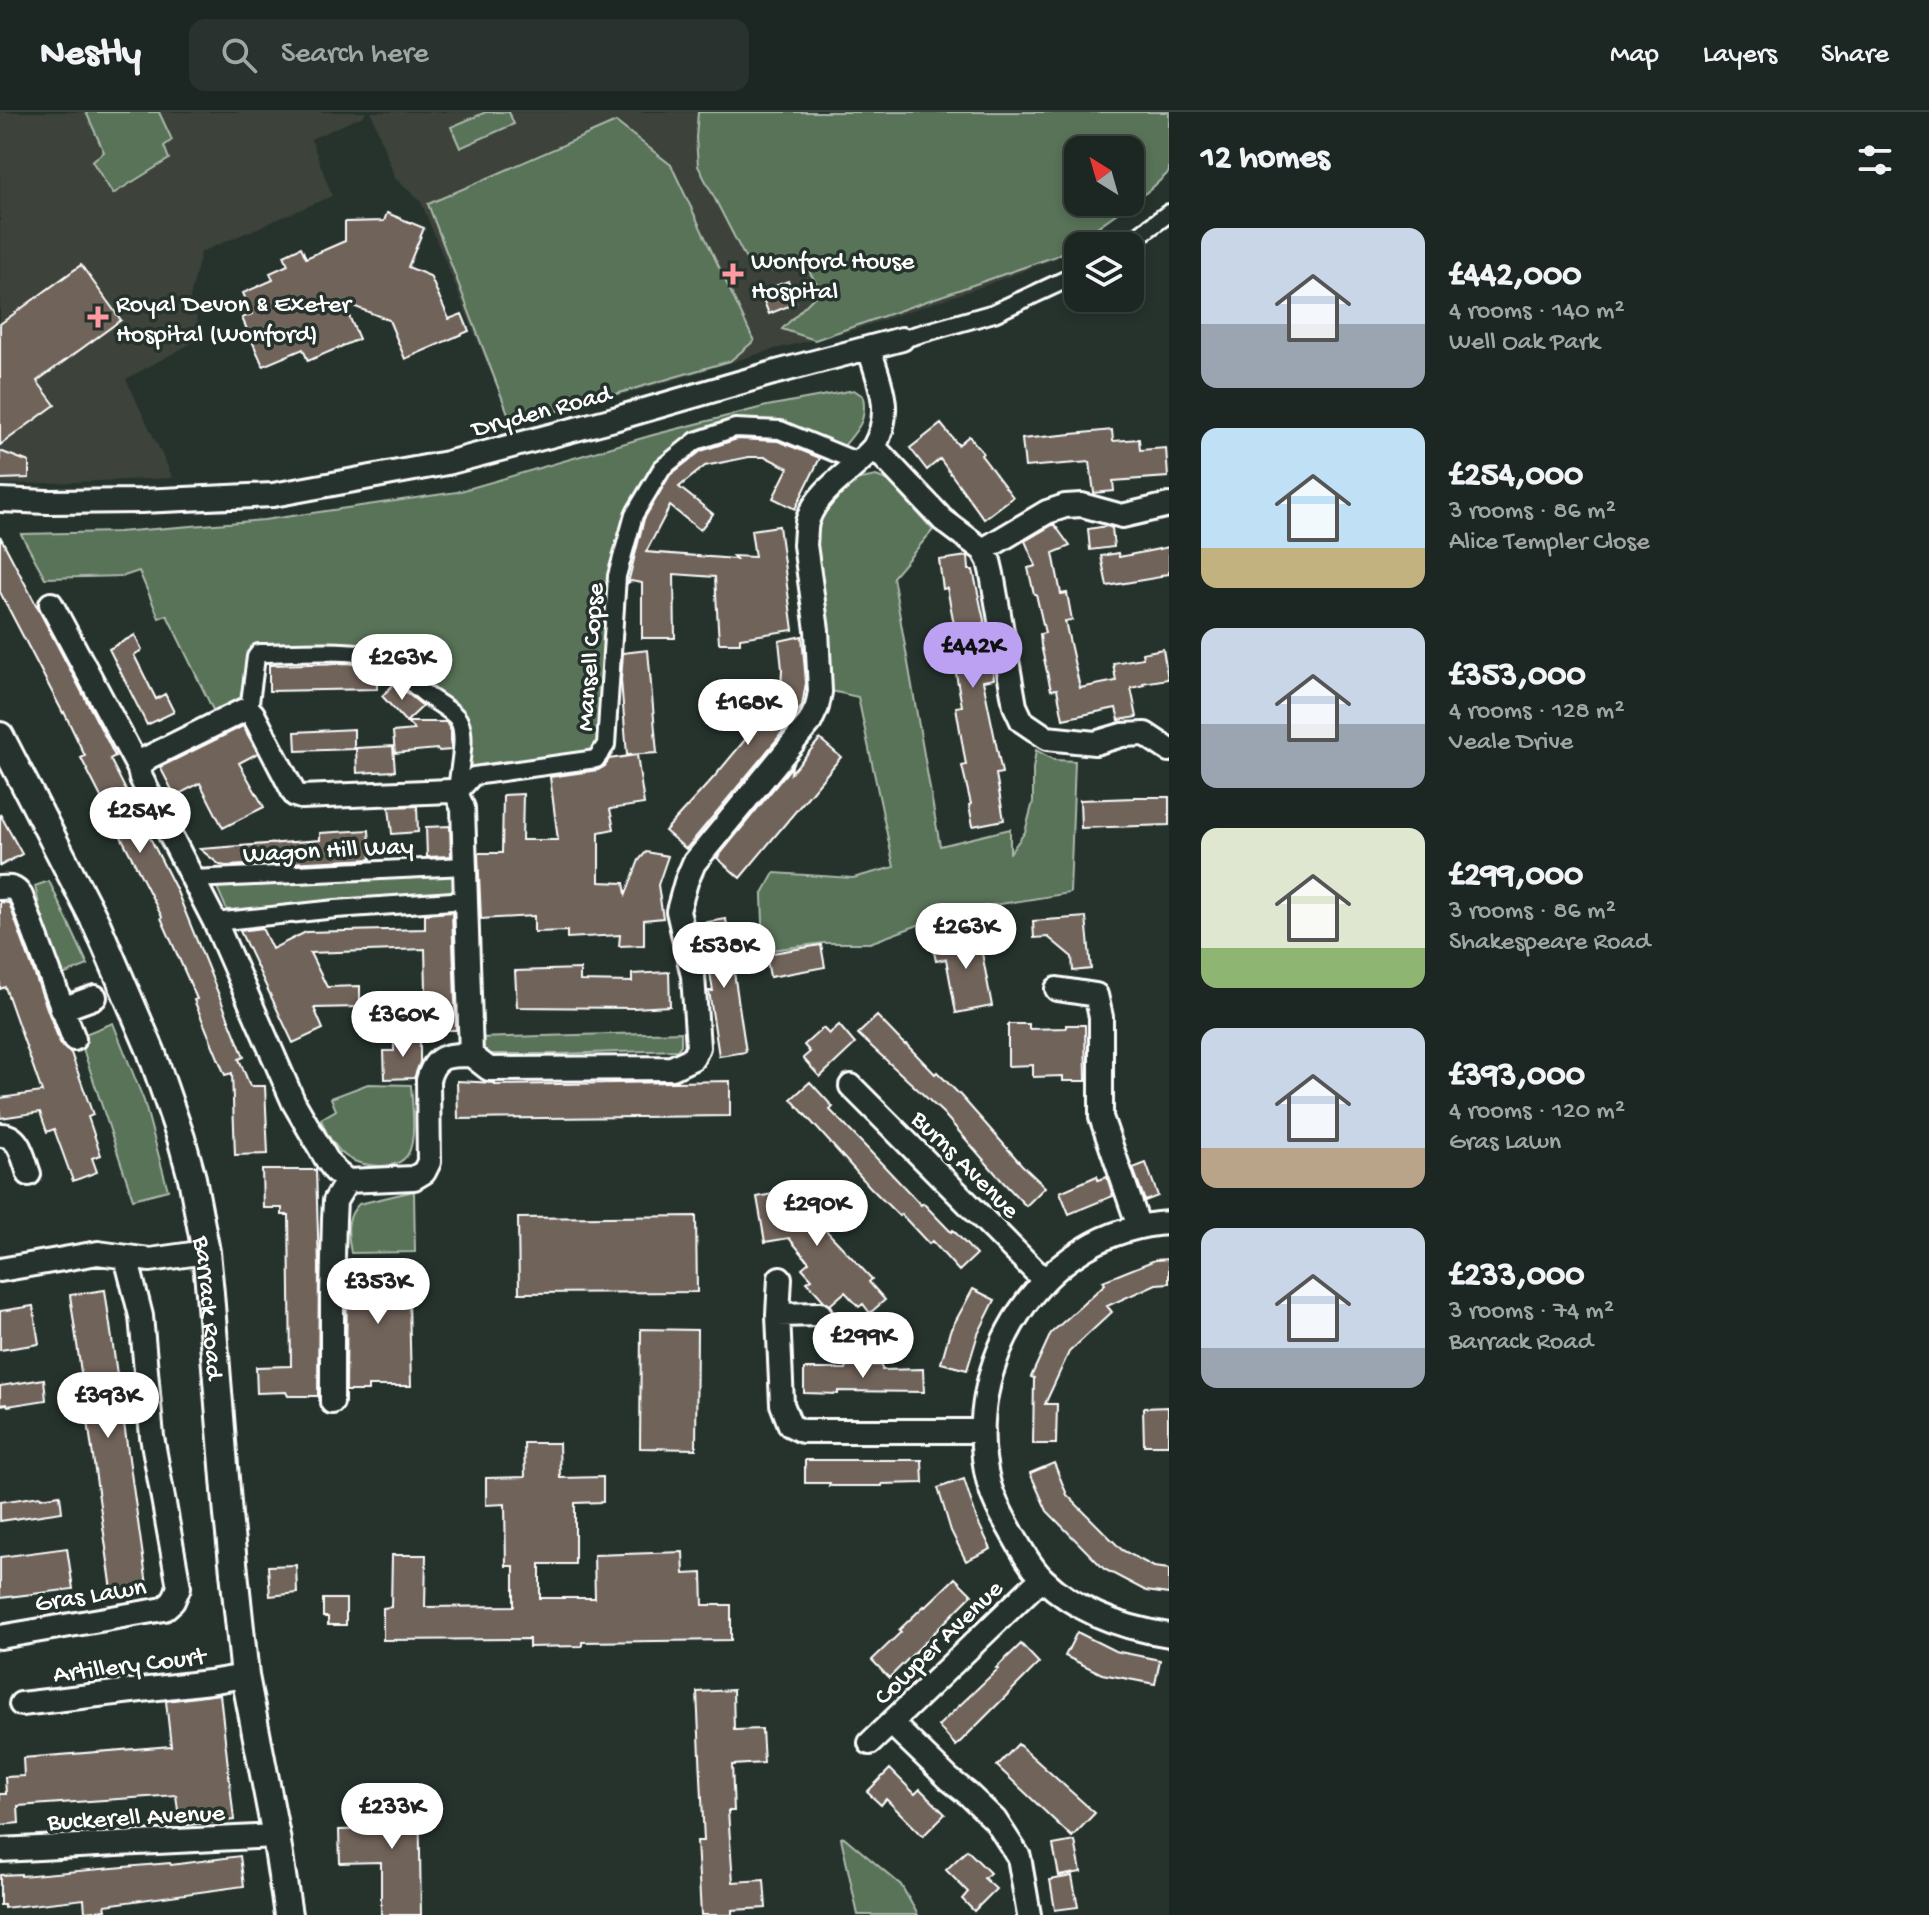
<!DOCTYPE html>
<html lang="en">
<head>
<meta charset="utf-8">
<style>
  body { margin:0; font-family:"Gochi Hand",sans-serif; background:#29322f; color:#f1f3f6; height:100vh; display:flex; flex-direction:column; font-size:30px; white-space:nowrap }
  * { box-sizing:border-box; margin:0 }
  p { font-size:26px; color:#a0a5a5 }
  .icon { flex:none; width:44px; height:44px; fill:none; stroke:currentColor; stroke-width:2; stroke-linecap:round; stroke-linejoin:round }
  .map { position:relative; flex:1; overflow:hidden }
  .sheet { display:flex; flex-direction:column; background:#1c2622; width:760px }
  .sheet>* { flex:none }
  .needle { width:52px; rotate:323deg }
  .tools { position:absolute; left:1064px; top:24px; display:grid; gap:16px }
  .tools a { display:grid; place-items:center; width:80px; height:80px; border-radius:16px; background:#1c2622; box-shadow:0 4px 12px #0003,0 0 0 2px #3a4340; font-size:40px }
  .price { position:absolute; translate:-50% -68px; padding:0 18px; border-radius:28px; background:#fff; color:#222; font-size:26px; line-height:52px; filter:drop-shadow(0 2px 4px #0008) }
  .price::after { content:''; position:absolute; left:50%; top:48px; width:24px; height:18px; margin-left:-12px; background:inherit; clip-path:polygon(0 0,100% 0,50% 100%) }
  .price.selected { background:#bca0f2; color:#111 }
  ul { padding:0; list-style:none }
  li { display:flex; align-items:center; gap:24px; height:200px; padding:0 32px }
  li span { display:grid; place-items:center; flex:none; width:224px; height:160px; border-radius:16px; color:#555 }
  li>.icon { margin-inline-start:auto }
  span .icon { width:96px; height:96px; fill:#fffc; stroke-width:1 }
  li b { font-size:34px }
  h2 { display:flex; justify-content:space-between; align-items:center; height:96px; padding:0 32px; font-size:34px }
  header { display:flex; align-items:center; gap:48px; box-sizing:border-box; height:112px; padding:0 40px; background:#1c2622; border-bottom:2px solid #3a4340 }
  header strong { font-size:38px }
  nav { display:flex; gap:44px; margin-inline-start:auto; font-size:28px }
  .search { width:560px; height:72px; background:#29322f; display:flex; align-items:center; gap:20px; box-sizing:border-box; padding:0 28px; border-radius:16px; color:#a0a5a5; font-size:30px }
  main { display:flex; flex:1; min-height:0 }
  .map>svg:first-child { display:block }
  .built { fill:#3c423a; fill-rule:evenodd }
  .green { fill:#587359; stroke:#acb9ac; stroke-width:2; fill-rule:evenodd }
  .building { fill:#6f645a; stroke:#fff; stroke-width:2 }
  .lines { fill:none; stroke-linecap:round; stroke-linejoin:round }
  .pedestrian-casing { stroke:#fff; stroke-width:22 }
  .minor-casing { stroke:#fff; stroke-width:28 }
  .tertiary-casing { stroke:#fff; stroke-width:32 }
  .pedestrian { stroke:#26332d; stroke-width:16 }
  .minor { stroke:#26332d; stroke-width:22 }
  .tertiary { stroke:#26332d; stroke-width:26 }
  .poi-dot { fill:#ff9aa2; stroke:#26332d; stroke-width:3 }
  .labels { text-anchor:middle; stroke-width:7; stroke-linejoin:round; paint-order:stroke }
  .poi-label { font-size:26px; fill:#fff; stroke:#26332d; text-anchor:start }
  .street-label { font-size:26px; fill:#fff; stroke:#26332d }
</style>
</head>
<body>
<header>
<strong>Nestly</strong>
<div class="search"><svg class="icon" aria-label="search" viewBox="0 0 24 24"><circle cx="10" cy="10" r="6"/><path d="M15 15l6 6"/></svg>Search here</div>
<nav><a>Map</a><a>Layers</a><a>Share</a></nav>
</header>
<main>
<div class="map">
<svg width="1169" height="1803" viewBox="0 0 1169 1803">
  <rect width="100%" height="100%" fill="#26332d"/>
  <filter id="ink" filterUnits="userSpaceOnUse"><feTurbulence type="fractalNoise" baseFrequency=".0125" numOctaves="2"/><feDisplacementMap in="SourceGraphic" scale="16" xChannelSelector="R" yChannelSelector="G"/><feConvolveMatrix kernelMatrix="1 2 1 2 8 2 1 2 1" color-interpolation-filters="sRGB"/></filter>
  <g filter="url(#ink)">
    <path class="built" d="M0 0H366L363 4 311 27 332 84 201 140 190 186 203 225 126 267 173 366 0 373Z
      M371 0H1169V61L1151 78 1055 147 975 177 850 219 771 238 664 271 512 313 421 90 395 66ZM1078 38H1130V90H1078Z"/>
    <path class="green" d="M86 0H159L172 28 164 34 169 47 113 82 92 49 104 40Z
      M486 0H509L514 12 460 36 451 15Z
      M698 0H1169V60L1151 77 1056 144 815 228 782 217 821 178 806 155H793L753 161 698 54 696 26ZM1078 38H1130V90H1078Z
      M616 10 671 53 754 229 730 249 512 312 428 92Z
      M854 278 863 284C867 308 859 316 843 335H828L781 316 704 323 635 395 612 489 596 641 468 661 464 609 371 539 252 537 246 585 213 598 167 503 159 506 139 459 124 464 45 466 21 422 118 420 264 408 457 380 653 323 767 294Z
      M876 364 889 369 933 418 893 465 940 734 1010 717V741L1025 720 1033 690V657L1036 638 1054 648 1075 649 1070 781 956 799 870 831H824L764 839 762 783 774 761 853 766 894 755 858 585 831 579 818 493 813 419 817 401 845 370Z
      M458 759V791L227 798 215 771Z
      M49 769 88 853 58 865 36 804 40 797 35 774Z
      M113 911 144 989 168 1078 133 1087 83 937 85 922Z
      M681 920V933L677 938 559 942H483L476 926Z
      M368 972 411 973C412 992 417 1026 408 1042 398 1059 365 1055 350 1047 345 1044 339 1039 336 1034 328 1026 325 1017 321 1007L336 998 331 986Z
      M414 1079 415 1140 351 1141C348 1123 344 1106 359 1092Z
      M844 1725 901 1773 918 1803H858L841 1726Z"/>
    <path class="building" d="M387 101 424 116 408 155 430 164 449 207 462 202 469 219 405 247 389 208 343 190 359 227 308 249 303 237 263 254 242 206 252 202 243 181 273 168 270 161 288 153 284 143 301 135 306 146 345 129V110L384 109Z
      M81 153 121 208 37 269 55 293 0 333V212Z
      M788 169 796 191 769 202 760 180Z
      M941 312 958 333 969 324 983 341 981 343 1013 385 984 407 940 347 927 358 910 336Z
      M1112 318 1113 329 1139 327 1140 338 1166 336 1168 365 1113 369 1114 379 1094 381 1090 350 1025 355 1022 327Z
      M737 327 778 329 820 346 795 397 773 386 788 356 766 345H749L705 354 679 375 713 402 700 418 670 394 646 440 736 447 733 444 755 445 751 418 779 414 793 518 740 526V531H719L715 465 674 462 675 526H642V471L631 469 628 471 644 407 670 363 701 339Z
      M0 339 29 350V366L0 367Z
      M1054 412 1070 434 1053 441 1061 482 1067 481 1072 508 1065 509 1080 576 1116 569 1113 551 1143 546 1142 541 1163 537 1168 567 1143 571 1144 573 1131 576 1137 605 1119 608 1116 596 1063 607 1057 577 1051 578 1041 533 1040 522 1045 521 1036 482H1034L1028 456 1036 454 1025 429Z
      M1107 414 1112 416 1114 435 1090 438 1088 417Z
      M0 424 107 628 115 644 110 647 176 777 244 945 239 947 250 974H265L268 1042 235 1043 232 961 225 963 194 888 197 887 161 806 162 805 81 646 85 644 64 600 63 601 0 480Z
      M1169 435V462L1161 463V465L1107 474 1101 444 1118 441 1119 445Z
      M968 444 969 458H973L987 522 994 567 983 569 1002 661 996 662 1004 708 973 714 969 693 971 692 962 654 966 653 956 595 962 594 947 513 954 512 947 476 943 477 939 448Z
      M135 523 142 538 134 543 156 587 165 582 174 600 147 613 109 537Z
      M802 524 806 571 802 594 774 631 686 737 665 719 715 664 764 605 762 604 781 578 782 557 779 529Z
      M648 538 657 641 627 643 621 568 623 541Z
      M349 551 377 557V577L269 579V553Z
      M395 571 423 594 406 610 382 584Z
      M407 610H446L451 619V638L439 639 437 637 395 641 393 620 415 618Z
      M243 614 258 641 239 651 264 695 223 716 200 671 175 684 160 655Z
      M354 617V637L296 639 295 620Z
      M820 627 841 645 740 766 717 746 792 654 791 661Z
      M393 634 395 659 357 661 356 636Z
      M637 643 644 692 610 697 614 717 599 720V770L624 771 626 782 639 748 646 740 668 744 658 773 663 806 644 808V833L619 834 620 823 567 826V819L534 820V804L481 807 478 741H502L503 683 523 682 522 728H558L550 665 598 658 605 654 609 647Z
      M1134 685H1169V713L1081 716 1080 688 1134 686Z
      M417 694 418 720 392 722 389 695Z
      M0 702 22 742 0 754Z
      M450 714 451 744 427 745 426 715Z
      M369 718 371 747 226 754 220 753 200 737 320 728V721Z
      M0 790 9 791 49 902 61 933 66 938 71 941 93 1003 88 1005 101 1043 92 1046 97 1060 73 1069 54 1017 47 1020 40 1000 0 1006V986L42 980 5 875 0 877Z
      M452 800 456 918H427L425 837 310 841 327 875 360 874V895L314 896 323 917 293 931 240 819 262 816 272 837 306 820 425 817V802Z
      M1086 805 1091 857 1073 859 1072 845 1048 825 1034 826 1033 809Z
      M726 807 746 940 719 944 709 879H713L702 811Z
      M984 821 988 840 982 841 992 894 956 901 946 847 936 849 932 831Z
      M821 833 825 855 770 865 766 842Z
      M580 857V869L632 870V862L669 860 670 894 633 896 517 895 515 859Z
      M877 904 905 933 906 932 935 962 937 960 961 984 1022 1053 1045 1075 1026 1094 1002 1069 943 1001 858 922Z
      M1008 912H1029V917L1066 916V913H1085L1086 969H1063V964L1033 965V953L1008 954Z
      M839 913 855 932 820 965 803 946 810 940 804 933 823 916 829 922Z
      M394 927H420V950L414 966 385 967 384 939H394Z
      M457 969 495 971V973L730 969V1004L458 1007Z
      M810 970 833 995 830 998 864 1033 921 1093 923 1091 951 1120 953 1118 976 1143 959 1159 932 1129 929 1132 901 1102 899 1104 870 1075 791 987Z
      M1146 1051 1158 1084 1145 1089 1133 1056Z
      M262 1058H316L319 1154 318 1284H288L286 1280 257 1281 256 1255 291 1254 289 1103H282V1096H263Z
      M1097 1064 1098 1068 1107 1065 1113 1084 1069 1102 1060 1080Z
      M793 1078 796 1094 813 1078 831 1096 819 1111 872 1167 869 1170 885 1188 870 1201 863 1192 859 1195 845 1180 830 1193 824 1189 807 1170 812 1167 802 1156 809 1150 789 1126 765 1130 757 1085Z
      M696 1104 697 1180 519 1181 518 1106Z
      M1169 1147V1171L1156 1172 1107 1194 1112 1200 1069 1240 1045 1292H1057L1056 1332H1033L1034 1266 1031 1265 1051 1221 1105 1172 1103 1169 1155 1148Z
      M347 1153H412L411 1188H409L411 1274H368V1279H346Z
      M973 1177 995 1188 978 1222 967 1258 941 1251 950 1219Z
      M105 1178 147 1473 112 1478 70 1183Z
      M33 1194 39 1232 0 1238V1199Z
      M641 1217 697 1218 696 1337 640 1336Z
      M882 1253V1258L923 1257 924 1280 838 1279V1282L804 1281V1257H846V1254Z
      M44 1267 46 1288 8 1294 7 1292 0 1293V1274Z
      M1168 1295V1333H1144L1143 1296Z
      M524 1331H559L560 1366 603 1365V1390L575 1391V1452H540V1486H595L594 1443 683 1440 684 1462 702 1461 703 1493H731V1528L582 1530V1534L529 1535V1527L383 1528V1496L391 1495 392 1443H426L425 1495 514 1494V1454H506L505 1392 486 1393V1366L525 1365Z
      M805 1348H922L923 1371 882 1372V1374H829L830 1371H805Z
      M1054 1351 1067 1383 1122 1438 1154 1455 1169 1457V1482L1146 1479 1104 1457 1047 1399 1030 1361Z
      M964 1367 977 1408 991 1437 966 1449 951 1419 938 1376Z
      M60 1383 62 1400 0 1409V1390L40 1384 41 1386Z
      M67 1436 73 1477 0 1486V1445Z
      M296 1453 297 1481 270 1484 268 1454Z
      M955 1466 972 1483 889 1566 872 1548 901 1520 899 1518 924 1494 925 1495Z
      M323 1487H346V1513H328V1505H323Z
      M1077 1520 1115 1539 1160 1548 1155 1572 1102 1562 1065 1544Z
      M1021 1532 1039 1551 956 1634 938 1614 998 1557 996 1556Z
      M733 1578 734 1618 762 1617 764 1651 732 1653 734 1699H728L733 1770 764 1768 766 1796 732 1798V1803H701L697 1729H704L697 1580Z
      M220 1582 234 1708 180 1714 176 1683 18 1694 19 1711 0 1713V1682H6L5 1665 24 1664 23 1646 171 1634 166 1589Z
      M1018 1632 1095 1701 1072 1725 997 1654Z
      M890 1657 915 1682 920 1677 945 1702 923 1724 886 1687 881 1693 867 1680Z
      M419 1676 421 1803H381V1750L340 1751 339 1718 381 1717V1677Z
      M1075 1729 1081 1760 1059 1764 1053 1733Z
      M967 1738 990 1761 984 1766 996 1777 974 1799 962 1787 968 1780 946 1758Z
      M240 1744 244 1774 105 1793 106 1798 85 1800 84 1787 4 1796V1793H0V1763L21 1762V1764L170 1751 171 1753Z
      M1072 1764 1078 1795 1055 1798 1050 1768Z"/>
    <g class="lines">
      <g class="pedestrian-casing">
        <path id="pedestrian" d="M1124 134 1169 101
          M902 227 994 201 1078 162
          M249 598 256 545 259 541C285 541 362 535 382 547 395 555 412 572 425 582 434 589 455 600 459 609 468 626 457 662 457 683L474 664 596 647 606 633 617 464 634 403 662 356 696 329 735 316 780 318 858 350
          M193 767 465 754
          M215 810 336 797 467 788"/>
      </g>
      <g class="minor-casing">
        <path id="minor" d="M869 236C880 273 894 298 874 335L943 408 983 438 989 449 992 462 1015 594 1022 609 1047 626 1095 631 1122 623 1145 622 1169 638
          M0 388 48 390 141 389 273 383 447 351 614 307 773 261 902 227
          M983 438 1047 400 1065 394 1082 393 1122 404 1169 393
          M51 492 139 657 141 666 215 810 294 991 327 1048 335 1059 347 1069 414 1066 424 1060 429 1050 428 968C435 942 448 943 471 943
          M139 657 147 646 242 599 249 598 253 602 295 683 301 685 451 679 457 683 463 696 471 943 489 957 672 956 693 946 698 935 693 864 678 799 686 770 694 751 810 610 817 595 820 580 817 518 805 433C806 424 805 415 808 407 819 376 854 359 874 335
          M0 776C10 775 15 775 21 784L74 927
          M1057 877 1096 883 1101 905V1005L1139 1115
          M62 897 95 885
          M851 974 1044 1168
          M0 1023C20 1022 23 1046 29 1062
          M1169 1111C1043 1117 958 1253 989 1372 994 1390 1003 1405 1012 1421 1021 1437 1030 1454 1043 1467 1077 1500 1123 1516 1169 1523
          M0 1158 98 1141 150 1148 206 1140
          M780 1166 778 1203 782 1292 790 1313 802 1319H983
          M778 1203 820 1202
          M332 1290V1185L334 1107 335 1089 347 1069
          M0 1525 164 1497 173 1489 179 1475 152 1325 141 1204 126 1145
          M21 1592 209 1570 245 1564
          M892 1612 949 1667 968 1682 995 1708 1019 1745 1029 1803
          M870 1631 1042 1466
          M0 1738 276 1724"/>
      </g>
      <g class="tertiary-casing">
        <g id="tertiary">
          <path id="s1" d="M0 624 97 813 151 939 181 1026 192 1066 206 1140 210 1181 228 1403 245 1564 276 1724 288 1803"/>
        </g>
      </g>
      <use href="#pedestrian" class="pedestrian"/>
      <use href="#minor" class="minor"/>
      <use href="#tertiary" class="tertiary"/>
    </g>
  </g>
  <g class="poi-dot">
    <path d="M729 150h8v8h8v8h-8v8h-8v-8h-8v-8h8z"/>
    <path d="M94 193h8v8h8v8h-8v8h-8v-8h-8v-8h8z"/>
  </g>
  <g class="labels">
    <g class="poi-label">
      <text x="751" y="156">Wonford House<tspan x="751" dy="30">Hospital</tspan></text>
      <text x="116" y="199">Royal Devon &amp; Exeter<tspan x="116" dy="30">Hospital (Wonford)</tspan></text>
    </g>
    <g class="street-label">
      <text transform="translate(541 297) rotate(-15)" y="9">Dryden Road</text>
      <text transform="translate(588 545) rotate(-86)" y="9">Mansell Copse</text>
      <text transform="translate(328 736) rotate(-3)" y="9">Wagon Hill Way</text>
      <text transform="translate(967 1051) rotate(45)" y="9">Burns Avenue</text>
      <text dy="9" stroke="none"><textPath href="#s1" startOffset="614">Barrack Road</textPath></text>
      <text transform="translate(90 1481) rotate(-9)" y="9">Gras Lawn</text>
      <text transform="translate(937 1529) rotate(-44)" y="9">Cowper Avenue</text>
      <text transform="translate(129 1551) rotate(-7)" y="9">Artillery Court</text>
      <text transform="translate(136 1703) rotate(-3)" y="9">Buckerell Avenue</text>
    </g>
  </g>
</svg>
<div class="tools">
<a><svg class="needle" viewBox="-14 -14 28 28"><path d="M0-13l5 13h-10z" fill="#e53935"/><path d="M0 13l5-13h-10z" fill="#a0a5a5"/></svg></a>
<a><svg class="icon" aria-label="layers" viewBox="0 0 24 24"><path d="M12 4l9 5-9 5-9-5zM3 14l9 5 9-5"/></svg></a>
</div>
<b class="price selected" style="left:973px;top:578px">£442K</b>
<b class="price" style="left:402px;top:590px">£263K</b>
<b class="price" style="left:748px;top:635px">£168K</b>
<b class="price" style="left:140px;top:743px">£254K</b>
<b class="price" style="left:966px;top:859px">£263K</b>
<b class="price" style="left:724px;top:878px">£538K</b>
<b class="price" style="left:403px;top:947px">£360K</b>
<b class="price" style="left:817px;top:1136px">£290K</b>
<b class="price" style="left:378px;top:1214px">£353K</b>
<b class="price" style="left:863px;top:1268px">£299K</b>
<b class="price" style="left:108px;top:1328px">£393K</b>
<b class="price" style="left:392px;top:1739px">£233K</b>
</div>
<section class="sheet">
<h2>12 homes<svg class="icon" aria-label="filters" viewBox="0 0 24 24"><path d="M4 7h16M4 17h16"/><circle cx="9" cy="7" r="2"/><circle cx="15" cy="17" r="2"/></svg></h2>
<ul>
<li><span style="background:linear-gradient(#c9d6e8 60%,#9aa5b1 0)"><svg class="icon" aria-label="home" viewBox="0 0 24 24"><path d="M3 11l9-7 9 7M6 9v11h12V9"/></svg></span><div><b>£442,000</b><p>4 rooms · 140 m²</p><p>Well Oak Park</p></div></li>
<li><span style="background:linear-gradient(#bfe0f5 75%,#c2b280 0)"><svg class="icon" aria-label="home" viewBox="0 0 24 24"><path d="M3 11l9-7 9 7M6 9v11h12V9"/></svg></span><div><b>£254,000</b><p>3 rooms · 86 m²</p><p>Alice Templer Close</p></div></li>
<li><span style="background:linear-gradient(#c9d6e8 60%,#9aa5b1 0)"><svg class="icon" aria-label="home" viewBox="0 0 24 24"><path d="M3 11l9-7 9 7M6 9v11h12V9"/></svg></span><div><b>£353,000</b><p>4 rooms · 128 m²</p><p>Veale Drive</p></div></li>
<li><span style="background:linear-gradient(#dfe7d0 75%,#8fb573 0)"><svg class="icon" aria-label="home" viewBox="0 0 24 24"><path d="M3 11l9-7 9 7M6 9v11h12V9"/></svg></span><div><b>£299,000</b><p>3 rooms · 86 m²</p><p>Shakespeare Road</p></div></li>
<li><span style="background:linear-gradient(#c9d6e8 75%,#b9a48a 0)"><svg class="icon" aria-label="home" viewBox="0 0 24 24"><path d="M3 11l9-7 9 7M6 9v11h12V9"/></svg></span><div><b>£393,000</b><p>4 rooms · 120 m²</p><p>Gras Lawn</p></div></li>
<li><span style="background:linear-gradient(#c9d6e8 75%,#9aa5b1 0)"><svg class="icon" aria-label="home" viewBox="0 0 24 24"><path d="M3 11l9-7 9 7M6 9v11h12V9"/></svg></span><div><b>£233,000</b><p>3 rooms · 74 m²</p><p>Barrack Road</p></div></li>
</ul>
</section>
</main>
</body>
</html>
